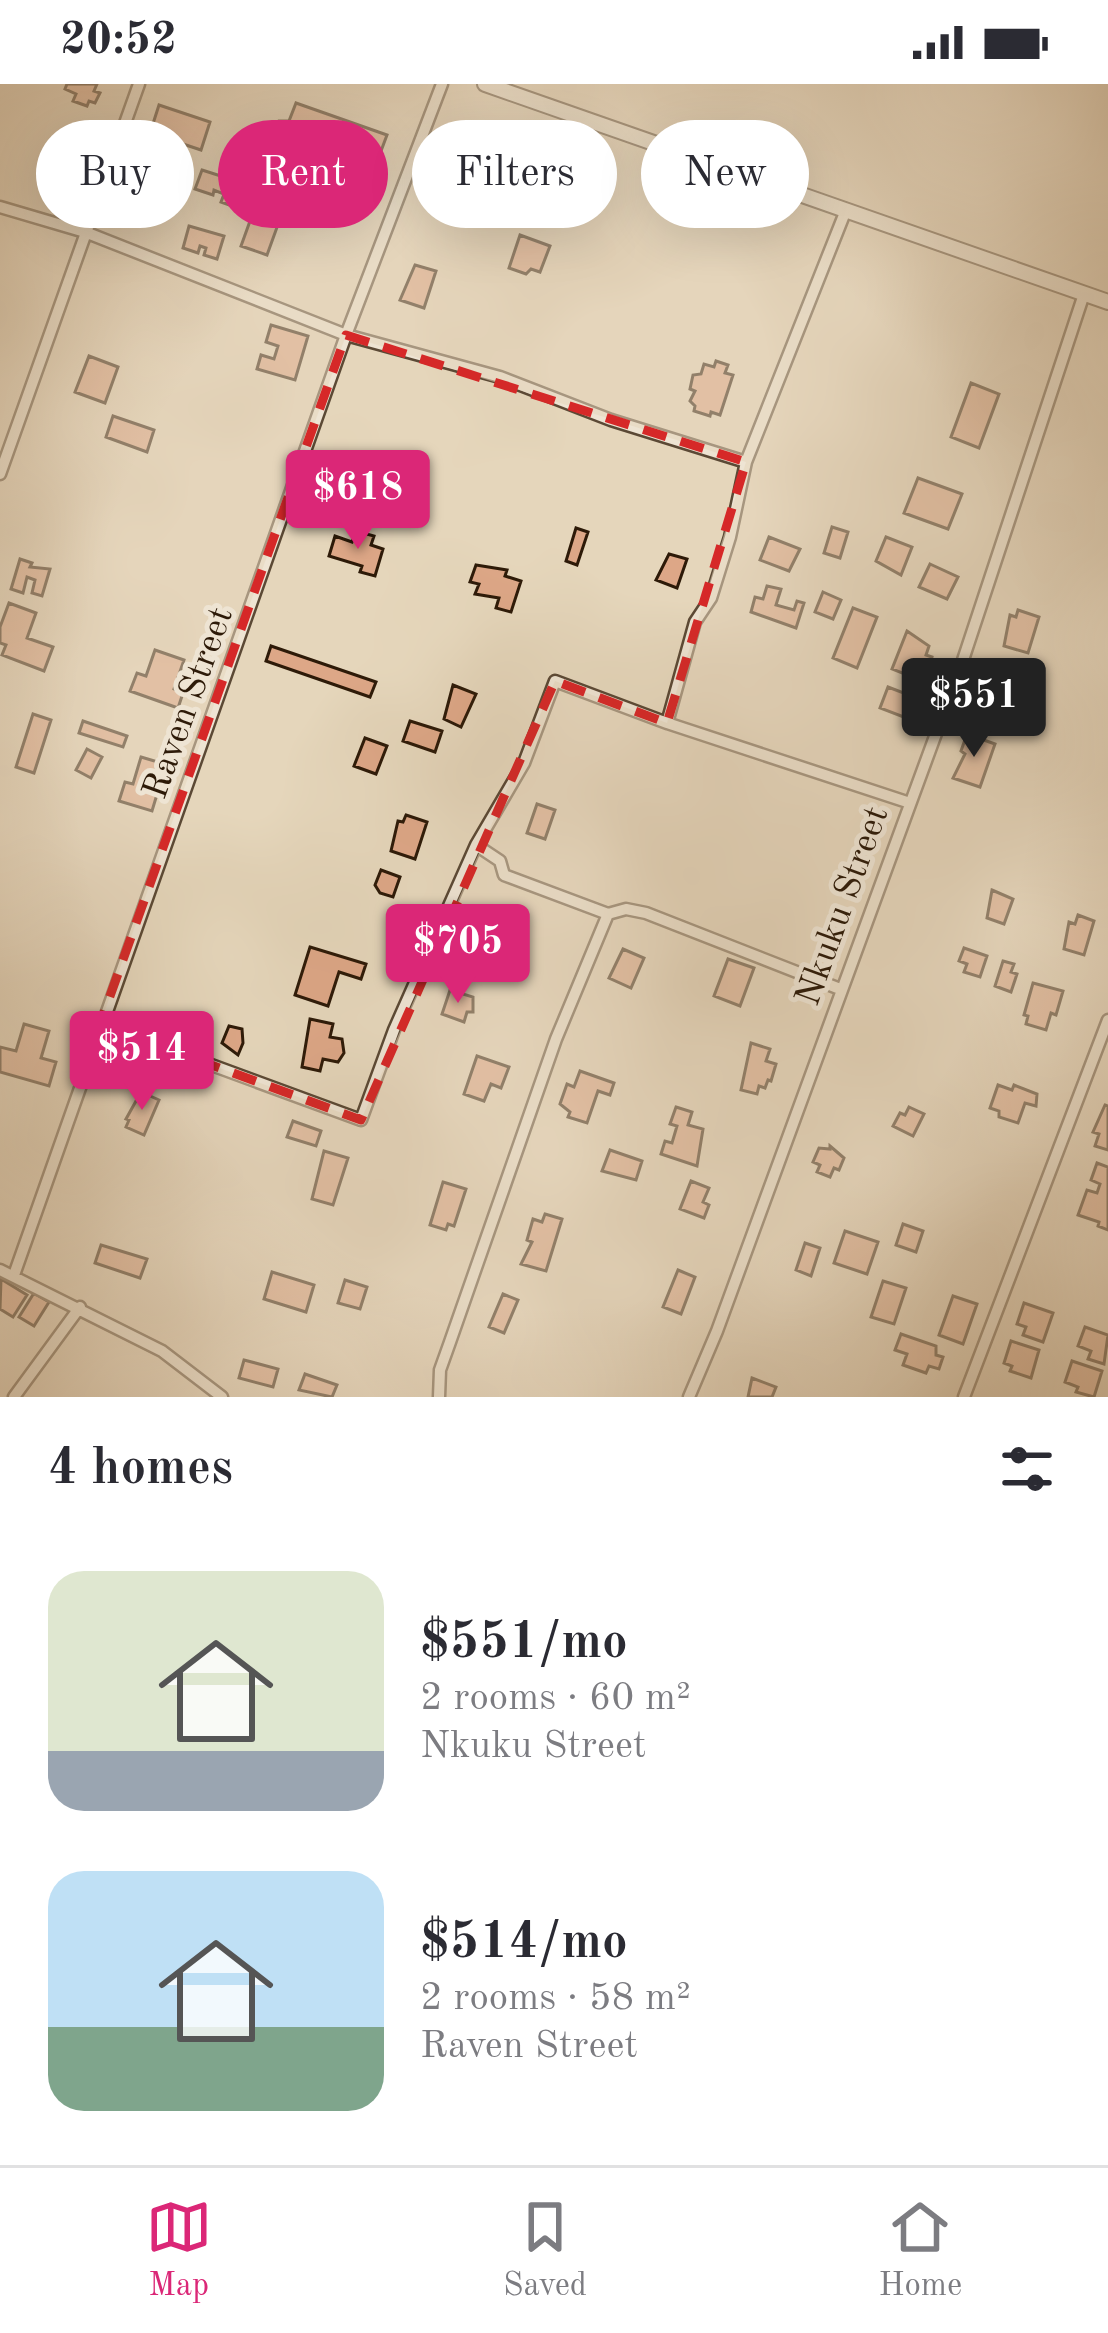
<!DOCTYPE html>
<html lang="en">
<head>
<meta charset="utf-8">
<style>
  body { margin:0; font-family:"Old Standard TT",serif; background:#f7f7f7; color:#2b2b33; height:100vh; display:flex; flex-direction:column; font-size:45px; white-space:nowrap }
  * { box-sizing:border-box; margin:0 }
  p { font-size:39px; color:#7c7c81 }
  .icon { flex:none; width:66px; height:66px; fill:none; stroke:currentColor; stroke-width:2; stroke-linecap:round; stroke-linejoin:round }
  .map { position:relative; height:1313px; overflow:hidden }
  .panel { display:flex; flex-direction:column; background:#fff; flex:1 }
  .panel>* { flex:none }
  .hud { position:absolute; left:36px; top:36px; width:1038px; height:108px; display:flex; gap:24px }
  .price { position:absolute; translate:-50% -102px; padding:0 27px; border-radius:12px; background:#db2777; color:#fff; font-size:39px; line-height:78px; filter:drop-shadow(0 3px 6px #0008) }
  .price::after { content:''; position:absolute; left:50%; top:72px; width:36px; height:27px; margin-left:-18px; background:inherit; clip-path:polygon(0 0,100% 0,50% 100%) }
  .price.current { background:#222; color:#fff }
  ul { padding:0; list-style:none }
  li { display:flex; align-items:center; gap:36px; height:300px; padding:0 48px }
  li span { display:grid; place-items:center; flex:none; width:336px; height:240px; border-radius:36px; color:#555 }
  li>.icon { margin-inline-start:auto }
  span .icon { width:144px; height:144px; fill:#fffc; stroke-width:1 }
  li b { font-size:51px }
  h2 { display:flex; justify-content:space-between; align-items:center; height:144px; padding:0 48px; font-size:51px }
  .chip { padding:0 42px; border-radius:54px; background:#fff; box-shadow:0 12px 48px #0002; font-size:42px; line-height:108px }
  .chip.current { background:#db2777; color:#fff }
  .status { display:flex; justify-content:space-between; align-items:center; height:84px; padding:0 60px; background:#fff; direction:ltr }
  .status svg { height:33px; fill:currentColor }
  .menu { display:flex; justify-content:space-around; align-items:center; height:168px; border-top:3px solid #e1e1e2; background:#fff; font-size:33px; color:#7c7c81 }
  .menu a { display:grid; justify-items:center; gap:6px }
  .menu .current { color:#db2777 }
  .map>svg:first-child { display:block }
  .building { fill:#dda787; stroke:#2d1a08; stroke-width:3 }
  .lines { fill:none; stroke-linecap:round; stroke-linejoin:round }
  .minor-casing { stroke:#5b4935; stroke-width:15 }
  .tertiary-casing { stroke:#5b4935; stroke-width:18 }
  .minor { stroke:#eee4d3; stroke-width:10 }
  .tertiary { stroke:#eee4d3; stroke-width:14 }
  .marked { fill:none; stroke:#d62828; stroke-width:9; stroke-dasharray:24 15; stroke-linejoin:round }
  .labels { text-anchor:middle; stroke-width:10; stroke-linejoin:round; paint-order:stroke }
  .street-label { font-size:36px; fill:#2d1a08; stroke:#eee4d3 }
</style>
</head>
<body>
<div class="status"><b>20:52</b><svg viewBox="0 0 49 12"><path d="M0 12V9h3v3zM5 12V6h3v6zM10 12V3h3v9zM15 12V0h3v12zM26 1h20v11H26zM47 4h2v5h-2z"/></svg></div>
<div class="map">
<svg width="1108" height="1313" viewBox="0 0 1108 1313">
  <rect width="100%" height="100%" fill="#e5d6bb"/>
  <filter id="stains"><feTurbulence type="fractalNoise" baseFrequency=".00167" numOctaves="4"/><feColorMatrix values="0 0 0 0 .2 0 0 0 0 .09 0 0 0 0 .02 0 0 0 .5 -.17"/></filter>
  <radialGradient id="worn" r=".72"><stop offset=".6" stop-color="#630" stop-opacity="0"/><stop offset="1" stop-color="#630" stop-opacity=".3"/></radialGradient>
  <path class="building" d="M67 0H97L94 7 100 9 95 19 89 17 87 22 73 17 76 10 65 5Z
    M296 19 387 51 378 75 289 45 282 66 371 96 360 125 269 94 277 71 269 68 279 37H289Z
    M159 21 210 38 201 66 150 49Z
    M202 86 246 100 238 124 221 118 224 110 214 106 213 111 195 105Z
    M254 126 280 135 267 171 241 162Z
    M189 142 224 152 217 175 204 171 206 164 200 162 198 169 183 164Z
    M520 151 550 162 540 188 531 185 526 190 509 184Z
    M415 181 436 187 424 224 400 216Z
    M271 241 308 252 295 296 257 285 261 271 274 275 278 262 266 258Z
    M89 272 118 283 105 319 75 308Z
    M716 277 728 281 725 289 733 291 720 331 711 328 710 332 694 327 695 322 690 317 695 307 690 305 693 291 701 290 704 280 714 283Z
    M971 299 999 310 979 364 951 353Z
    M113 332 154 346 147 368 106 353Z
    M918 394 962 410 948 445 904 429Z
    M832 443 848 448 840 474 824 469Z
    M576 444 588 448 577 481 566 477Z
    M356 447 374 452 371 461 383 465 375 492 360 488 362 482 329 472 335 452 352 458Z
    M769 453 800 465 789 487 760 476Z
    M886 453 912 463 901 491 876 477Z
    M669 470 687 475 677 504 656 496Z
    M20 475 32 479 30 483 50 485 42 512 32 509 35 496 27 493 23 509 11 505Z
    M930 480 958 493 947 515 919 503Z
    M476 481 507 486 505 492 521 497 511 528 496 524 499 514 475 510 479 500 470 498Z
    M767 502 781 505 776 521 794 526 797 517 804 519 796 544 751 528 755 513 763 515Z
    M823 508 841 516 833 535 815 528Z
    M9 519 36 529 27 554 53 563 44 587 2 571 6 561 0 559V543Z
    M853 524 877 533 857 584 833 574Z
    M1018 526 1039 533 1028 569 1004 562 1010 531 1016 533Z
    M907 547 929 562 926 571 932 573 925 598 892 585Z
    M271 562 376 598 370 613 266 577Z
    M155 566 184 576 174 605 183 609 178 624 130 607 137 589 146 592Z
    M453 601 476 610 461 643 444 635Z
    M888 603 917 614 909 635 880 624Z
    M33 630 51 636 34 689 16 683Z
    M83 637 127 652 123 663 79 649Z
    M410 637 442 647 435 668 403 657Z
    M967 650 995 660 980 703 953 694 965 670 961 667Z
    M365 654 387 662 376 690 354 682Z
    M87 665 102 673 91 694 76 686Z
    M141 673 158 678 151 702 158 707 152 727 119 717 125 698 133 700Z
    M537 720 555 726 545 755 527 749Z
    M406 731 427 738 415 775 391 767 398 737 403 738Z
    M381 786 400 793 393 813 380 809 375 801Z
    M992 806 1013 815 1004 840 987 834Z
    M1078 831 1094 837 1084 871 1064 865 1069 838 1075 840Z
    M310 863 366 880 361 895 339 888 328 922 295 911Z
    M964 864 987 872 980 893 964 888 967 880 959 877Z
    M623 865 644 874 631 904 609 894Z
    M728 875 754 884 740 922 714 912Z
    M1003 877 1014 880 1011 888 1017 890 1011 908 995 902Z
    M1033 899 1063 907 1056 931 1051 929 1046 946 1026 940 1028 932 1024 931Z
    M450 906 473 913V928H467L464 938 442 930Z
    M310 935 333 940 330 953 342 955 344 969 338 978 323 975 320 987 302 983Z
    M24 940 49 947 41 974 56 978 49 1002 0 988V963L16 967Z
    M229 942 242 945 243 959 238 971 222 959Z
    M751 959 770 965 766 977 776 980 771 997 768 996 765 1004 759 1002 757 1010 741 1006Z
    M477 972 509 983 501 1004 491 1000 484 1017 464 1010Z
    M580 987 614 999 610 1011 598 1007 587 1039 568 1033 570 1028 560 1020 567 1000 574 1003Z
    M998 1001 1012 1006 1014 1001 1037 1010 1036 1022 1025 1019 1018 1039 999 1033V1027L990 1024Z
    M141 1008 159 1016 144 1051 126 1043 129 1036 126 1035Z
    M1105 1021 1108 1022V1066L1095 1062 1099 1050 1093 1048Z
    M676 1023 692 1028 688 1041 703 1045 697 1082 661 1070 665 1057 672 1059 677 1042 670 1040Z
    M909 1023 924 1030 913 1052 893 1042 900 1029 905 1031Z
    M293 1037 321 1047 316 1062 287 1053Z
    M830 1062 844 1074 839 1086 834 1084 830 1093 817 1088 820 1081 813 1078 819 1064 830 1065Z
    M610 1066 642 1077 636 1096 602 1087Z
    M324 1067 348 1074 333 1121 312 1115Z
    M1097 1079 1108 1083V1146L1098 1142 1099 1138 1078 1131 1087 1106 1097 1109 1100 1100 1091 1096Z
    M691 1097 709 1104 703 1118 709 1121 704 1134 680 1125Z
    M443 1098 466 1105 454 1142 448 1140 446 1146 430 1141Z
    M545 1130 562 1135 546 1187 521 1180 532 1158 527 1156 533 1135 542 1138Z
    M903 1140 923 1147 916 1168 896 1161Z
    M845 1147 878 1158 867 1190 834 1179Z
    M805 1159 820 1164 811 1192 796 1186Z
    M101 1161 147 1175 140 1194 95 1179Z
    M678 1186 695 1193 681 1230 663 1223Z
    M272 1188 314 1201 306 1228 264 1215Z
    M1 1195 27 1211 13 1233 0 1225Z
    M345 1196 367 1203 360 1225 338 1219Z
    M883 1197 906 1204 894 1240 871 1233Z
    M34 1209 49 1218 34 1242 19 1233Z
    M503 1210 518 1216 504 1249 489 1243Z
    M953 1212 977 1220 963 1260 939 1251Z
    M1024 1219 1053 1229 1043 1258 1023 1251 1026 1243 1017 1240Z
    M1085 1243 1108 1251 1104 1280 1088 1275 1091 1267 1078 1262Z
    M901 1250 936 1262V1271L943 1273 939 1285 929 1282 926 1289 903 1281 907 1270 895 1266Z
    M1011 1257 1039 1266 1031 1294 1010 1287 1012 1282 1004 1279Z
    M244 1276 278 1285 273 1303 239 1294Z
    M1072 1277 1102 1287 1094 1313 1076 1308 1078 1303 1065 1298Z
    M305 1290 337 1301 332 1313 299 1306Z
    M752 1294 776 1303 772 1313H748Z"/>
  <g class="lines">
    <g class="minor-casing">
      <path id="minor" d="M0 123 85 148 346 251 500 293 611 336 746 378
        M0 390 139 0
        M667 639 695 538 711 514 730 453 746 378 846 126
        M476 761 500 777 504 791 608 830
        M100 940 361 1036 394 946 476 761 524 679 555 597 667 639 910 719
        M0 1186 162 1267 222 1313
        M14 1191 346 251 442 0
        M14 1313 80 1223
        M439 1313 440 1286 450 1258 556 955 608 830 626 825 646 829 840 905
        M689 1313 717 1247 963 576 1084 210
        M964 1313 1108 936"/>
    </g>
    <g class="tertiary-casing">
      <path id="tertiary" d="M485 0 1108 218"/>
    </g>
    <use href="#minor" class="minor"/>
    <use href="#tertiary" class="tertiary"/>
  </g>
  <path d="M0 0H1108V1313H0ZM346 251 746 378 667 639 555 597 361 1036 100 940Z" fill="#e5d6bb" fill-opacity=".55" fill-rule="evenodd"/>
  <path class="marked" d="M346 251 746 378 667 639 555 597 361 1036 100 940Z"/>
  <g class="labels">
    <g class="street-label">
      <text transform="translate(186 618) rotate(-70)" y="13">Raven Street</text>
      <text transform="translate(840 821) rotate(-70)" y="13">Nkuku Street</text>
    </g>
  </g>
  <rect width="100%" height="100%" filter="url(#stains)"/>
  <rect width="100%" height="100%" fill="url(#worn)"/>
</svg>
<b class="price" style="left:358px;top:468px">$618</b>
<b class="price current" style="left:974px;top:676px">$551</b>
<b class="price" style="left:458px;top:922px">$705</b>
<b class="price" style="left:142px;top:1029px">$514</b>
<div class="hud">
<a class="chip">Buy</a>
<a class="chip current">Rent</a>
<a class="chip">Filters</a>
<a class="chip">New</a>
</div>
</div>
<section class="panel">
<h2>4 homes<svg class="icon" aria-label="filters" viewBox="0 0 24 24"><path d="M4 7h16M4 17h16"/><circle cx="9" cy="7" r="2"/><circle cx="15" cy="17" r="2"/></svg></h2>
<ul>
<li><span style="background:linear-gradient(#dfe7d0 75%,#9aa5b1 0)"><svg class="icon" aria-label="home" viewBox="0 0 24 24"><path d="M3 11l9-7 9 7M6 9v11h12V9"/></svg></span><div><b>$551/mo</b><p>2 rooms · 60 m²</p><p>Nkuku Street</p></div></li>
<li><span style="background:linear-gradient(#bfe0f5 65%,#7fa58c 0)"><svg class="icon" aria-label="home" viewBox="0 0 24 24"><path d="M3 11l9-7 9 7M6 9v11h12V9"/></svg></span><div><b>$514/mo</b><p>2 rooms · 58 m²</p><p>Raven Street</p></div></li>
</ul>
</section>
<nav class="menu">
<a class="current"><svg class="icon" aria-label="map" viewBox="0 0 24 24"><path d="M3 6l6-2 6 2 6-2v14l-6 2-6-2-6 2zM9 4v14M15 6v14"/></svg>Map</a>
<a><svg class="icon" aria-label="saved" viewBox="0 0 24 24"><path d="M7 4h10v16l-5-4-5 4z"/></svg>Saved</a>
<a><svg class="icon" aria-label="home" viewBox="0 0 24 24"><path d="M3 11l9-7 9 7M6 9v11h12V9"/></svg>Home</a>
</nav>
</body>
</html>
